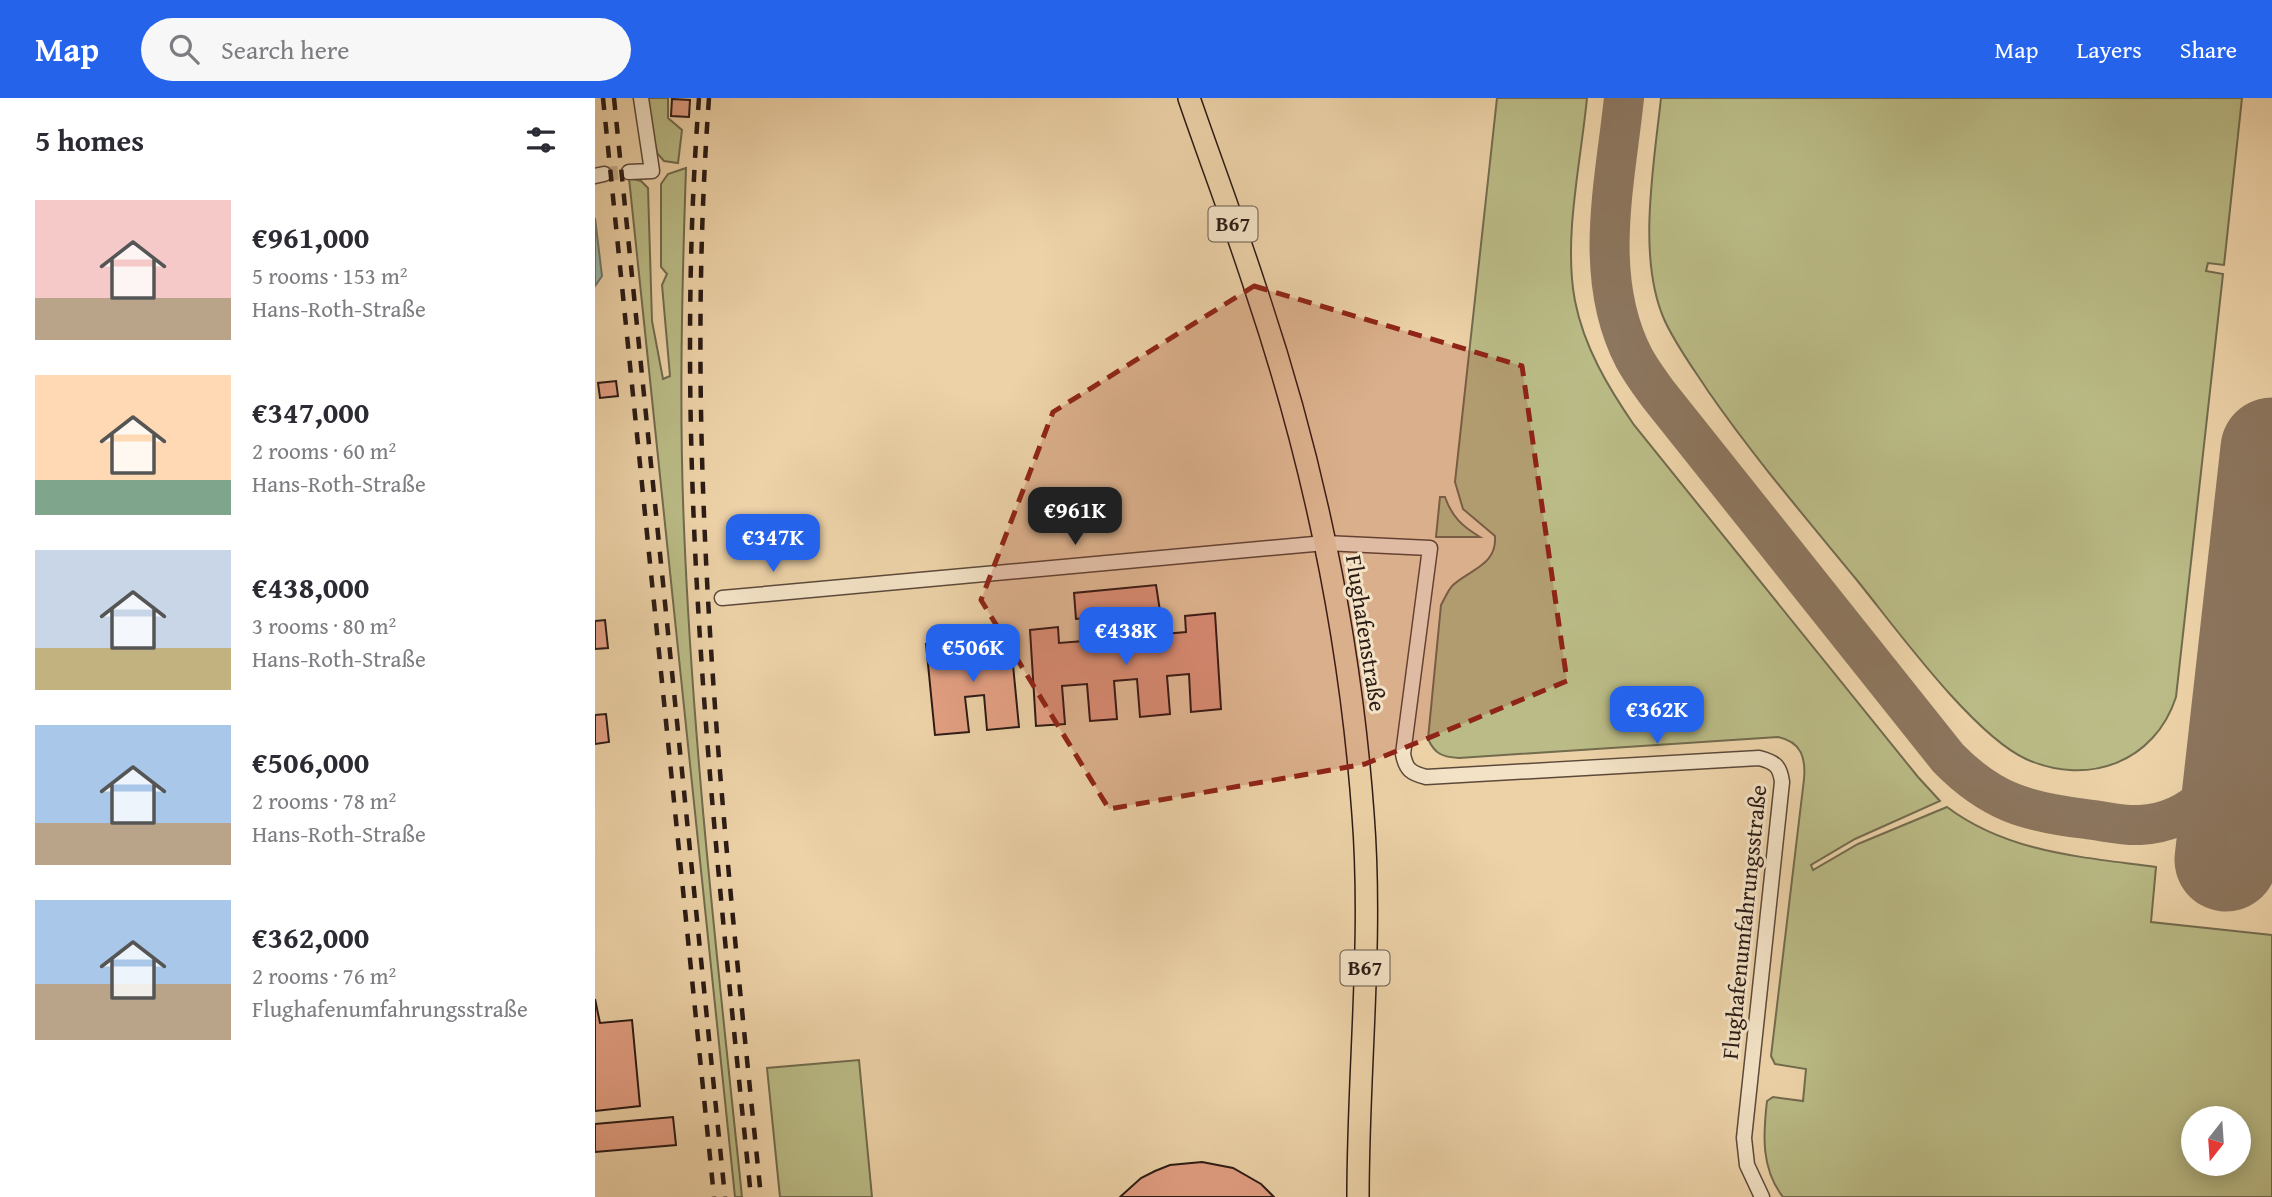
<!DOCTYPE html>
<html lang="en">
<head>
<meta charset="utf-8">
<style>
  body { margin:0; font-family:"Gentium Book Plus",serif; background:#f7f7f7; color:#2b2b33; height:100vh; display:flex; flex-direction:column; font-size:26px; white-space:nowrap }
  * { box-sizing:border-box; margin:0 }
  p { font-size:23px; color:#7c7c81 }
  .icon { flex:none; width:38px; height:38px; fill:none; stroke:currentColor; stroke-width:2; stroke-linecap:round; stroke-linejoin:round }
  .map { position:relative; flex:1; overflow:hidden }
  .side { display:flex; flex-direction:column; background:#fff; width:595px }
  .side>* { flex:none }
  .needle { width:46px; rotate:197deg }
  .controls { position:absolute; left:1586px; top:1008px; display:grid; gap:14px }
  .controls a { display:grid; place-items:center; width:70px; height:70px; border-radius:50%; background:#fff; box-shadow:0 4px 18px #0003; font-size:35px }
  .price { position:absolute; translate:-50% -60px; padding:0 16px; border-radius:14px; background:#2563eb; color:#fff; font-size:23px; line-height:46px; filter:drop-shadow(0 2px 4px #0008) }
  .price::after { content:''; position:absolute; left:50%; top:42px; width:21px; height:16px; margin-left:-10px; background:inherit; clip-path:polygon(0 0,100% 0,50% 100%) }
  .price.active { background:#222; color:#fff }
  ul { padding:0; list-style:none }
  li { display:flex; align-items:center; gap:21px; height:175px; padding:0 35px }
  li span { display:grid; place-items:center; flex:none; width:196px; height:140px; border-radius:0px; color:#555 }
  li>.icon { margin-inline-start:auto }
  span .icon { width:84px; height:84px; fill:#fffc; stroke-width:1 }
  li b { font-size:30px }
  h2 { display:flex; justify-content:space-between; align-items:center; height:84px; padding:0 35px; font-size:30px }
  header { display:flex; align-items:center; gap:42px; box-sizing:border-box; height:98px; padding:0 35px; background:#2563eb; color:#fff }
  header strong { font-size:33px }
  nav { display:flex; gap:38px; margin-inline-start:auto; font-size:24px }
  .search { width:490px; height:63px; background:#f7f7f7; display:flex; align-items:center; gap:18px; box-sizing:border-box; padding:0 24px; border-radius:38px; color:#7c7c81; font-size:26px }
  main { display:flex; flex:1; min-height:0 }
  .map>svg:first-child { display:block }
  .green { fill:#babb86; stroke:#726b4e; stroke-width:2; fill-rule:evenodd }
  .water { fill:#99b7aa; stroke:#6d796e; stroke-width:2 }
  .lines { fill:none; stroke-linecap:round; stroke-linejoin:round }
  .taxiway { stroke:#8c765e; stroke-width:40 }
  .runway { stroke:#8c765e; stroke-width:103 }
  .building { fill:#e4a084; stroke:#2b1b15; stroke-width:2 }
  .minor-tunnel { stroke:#c6ad8b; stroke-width:14; stroke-dasharray:14 7; stroke-linecap:butt }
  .minor-casing { stroke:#5c493a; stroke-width:17 }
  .primary-casing { stroke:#2b1b15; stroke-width:24 }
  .minor { stroke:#f3e2c6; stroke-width:14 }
  .primary { stroke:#edd2a8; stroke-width:21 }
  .rail { stroke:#2b1b15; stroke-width:4.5; stroke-dasharray:12 12; stroke-linecap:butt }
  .marked { fill:#8f2418; fill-opacity:0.2; stroke:#8f2418; stroke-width:5; stroke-dasharray:14 9; stroke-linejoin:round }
  .labels { text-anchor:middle; stroke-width:6; stroke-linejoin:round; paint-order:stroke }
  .shield { fill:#f3e2c6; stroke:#67574a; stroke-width:2 }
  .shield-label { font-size:21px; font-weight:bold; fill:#2b1b15 }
  .street-label { font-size:23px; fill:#2b1b15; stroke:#f3e2c6 }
</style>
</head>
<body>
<header>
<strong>Map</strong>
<div class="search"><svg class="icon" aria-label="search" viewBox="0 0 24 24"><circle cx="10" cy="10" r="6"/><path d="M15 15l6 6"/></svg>Search here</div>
<nav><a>Map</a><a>Layers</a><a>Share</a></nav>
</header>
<main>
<section class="side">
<h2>5 homes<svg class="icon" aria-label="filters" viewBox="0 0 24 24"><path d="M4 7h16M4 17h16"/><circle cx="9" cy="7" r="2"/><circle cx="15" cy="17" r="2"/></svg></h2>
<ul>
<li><span style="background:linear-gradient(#f6c9c9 70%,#b9a48a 0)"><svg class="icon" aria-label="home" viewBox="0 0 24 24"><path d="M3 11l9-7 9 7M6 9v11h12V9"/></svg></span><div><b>€961,000</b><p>5 rooms · 153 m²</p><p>Hans-Roth-Straße</p></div></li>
<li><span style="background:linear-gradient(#ffd9b3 75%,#7fa58c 0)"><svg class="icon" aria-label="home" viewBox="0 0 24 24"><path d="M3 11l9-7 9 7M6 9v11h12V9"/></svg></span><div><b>€347,000</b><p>2 rooms · 60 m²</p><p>Hans-Roth-Straße</p></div></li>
<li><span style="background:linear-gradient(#c9d6e8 70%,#c2b280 0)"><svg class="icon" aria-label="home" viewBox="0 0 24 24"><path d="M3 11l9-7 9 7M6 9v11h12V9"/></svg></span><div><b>€438,000</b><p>3 rooms · 80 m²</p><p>Hans-Roth-Straße</p></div></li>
<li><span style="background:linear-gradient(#a9c7e8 70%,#b9a48a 0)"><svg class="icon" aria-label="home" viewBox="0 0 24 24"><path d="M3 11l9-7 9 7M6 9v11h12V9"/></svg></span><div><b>€506,000</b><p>2 rooms · 78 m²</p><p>Hans-Roth-Straße</p></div></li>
<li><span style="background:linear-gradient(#a9c7e8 60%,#b9a48a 0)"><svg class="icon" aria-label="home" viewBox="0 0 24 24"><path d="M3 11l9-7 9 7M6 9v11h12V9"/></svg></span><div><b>€362,000</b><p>2 rooms · 76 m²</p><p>Flughafenumfahrungsstraße</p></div></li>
</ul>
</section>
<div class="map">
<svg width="1677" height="1099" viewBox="0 0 1677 1099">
  <rect width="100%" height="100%" fill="#edd2a8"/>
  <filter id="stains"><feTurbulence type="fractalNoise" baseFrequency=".00286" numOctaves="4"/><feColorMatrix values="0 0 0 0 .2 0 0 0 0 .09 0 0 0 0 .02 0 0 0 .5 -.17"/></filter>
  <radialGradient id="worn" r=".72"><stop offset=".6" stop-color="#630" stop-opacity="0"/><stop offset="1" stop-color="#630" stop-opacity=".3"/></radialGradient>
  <path class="green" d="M50 0H73V20L87 32 83 65 69 63 62 55Z
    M902 0H992C986 63 968 141 980 203 989 249 1013 289 1039 327L1323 679 1345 703 1260 741 1216 767 1218 772 1263 746 1352 709C1413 755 1488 759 1561 769L1556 824 1677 837V1099H1188C1166 1071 1168 1037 1172 1003L1178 999 1208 1003 1211 971 1180 966 1176 958 1209 681C1211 659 1206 644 1183 639L864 660C847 659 840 656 833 641L846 507C850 500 853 492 858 487 876 471 902 467 900 438L868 411 860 384ZM1598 1020H1643V1066H1598Z
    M1066 0H1647L1629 167 1613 165 1611 173 1628 176 1581 599C1560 664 1493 689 1431 661 1377 636 1300 529 1261 481 1210 419 1158 358 1113 293 1098 270 1080 246 1069 221 1042 159 1059 66 1066 0Z
    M91 70C87 190 84 310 89 430 98 654 124 876 147 1099H140L34 80 46 83 53 90 57 223 68 281 75 278 67 187 72 176 66 169V86L73 76Z
    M845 399H850C857 419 867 428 885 439H841Z
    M264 962 277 1099H185L172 970Z"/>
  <path class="water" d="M0 120 7 178 0 188Z"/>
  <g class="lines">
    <path class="taxiway" d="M1029 0C1020 86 997 179 1039 260 1046 273 1055 285 1063 296L1353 660C1396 704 1432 714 1491 721 1509 723 1528 728 1545 727 1600 724 1633 683 1646 633"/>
    <path class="runway" d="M1631 762 1677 351"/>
  </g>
  <path class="building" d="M77 1 95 2 94 19 76 18Z
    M21 283 23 298 5 300 3 285Z
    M561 487 565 513 481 521 479 495Z
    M620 515 626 611 596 614 594 576 572 578 575 616 545 619 542 581 519 583 522 621 495 623 492 586 467 588 470 626 441 628 435 532 463 529 464 545 489 543 488 527 514 524 516 541 539 539 538 522 568 520 569 536 591 534 590 518Z
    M10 522 13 550 0 551V523Z
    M415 536 424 629 392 632 389 597 370 599 374 634 340 637 331 546 363 543 365 558 386 556 385 539Z
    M11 616 14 644 0 646V617Z
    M0 901 5 925 37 922 45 1008 0 1013Z
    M78 1019 81 1047 0 1054V1026Z
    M607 1064 638 1070 666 1086 679 1099H525L546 1080 560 1073 575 1067Z"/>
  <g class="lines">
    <path class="minor-tunnel" d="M9 76 34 74"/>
    <g class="minor-casing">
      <path id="minor" d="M34 74 57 73 46 0
        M0 78 9 76
        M127 500 730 445 835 450 808 656C811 672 816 675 831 679L1164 660C1180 664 1185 668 1187 684L1149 1040 1152 1067 1167 1099"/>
    </g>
    <g class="primary-casing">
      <path id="primary" d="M594 0C616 64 640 127 661 192 718 361 755 538 768 716 778 843 763 971 763 1099"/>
    </g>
    <use href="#minor" class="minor"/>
    <use href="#primary" class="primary"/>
    <path class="rail" d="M8 0 119 1099
      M19 0 130 1099
      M104 0C76 368 119 734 156 1099
      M114 0C87 368 129 734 166 1099"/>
  </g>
  <path class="marked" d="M659 188 927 268 972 583 770 666 514 711 386 502 458 314Z"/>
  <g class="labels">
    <g class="shield">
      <rect x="613.5" y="108.5" width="49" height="35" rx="5"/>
      <rect x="745.5" y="852.5" width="49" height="35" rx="5"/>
    </g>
    <g class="shield-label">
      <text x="638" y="133">B67</text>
      <text x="770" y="877">B67</text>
    </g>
    <g class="street-label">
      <text transform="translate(771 535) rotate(81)" y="8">Flughafenstraße</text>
      <text transform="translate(1149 824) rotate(-84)" y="8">Flughafenumfahrungsstraße</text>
    </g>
  </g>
  <rect width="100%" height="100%" filter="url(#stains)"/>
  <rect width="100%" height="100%" fill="url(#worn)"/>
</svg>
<div class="controls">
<a><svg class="needle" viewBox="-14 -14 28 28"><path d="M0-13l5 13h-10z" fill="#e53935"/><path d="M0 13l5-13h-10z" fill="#7c7c81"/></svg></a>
</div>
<b class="price active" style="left:480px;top:449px">€961K</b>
<b class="price" style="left:178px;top:476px">€347K</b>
<b class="price" style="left:531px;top:569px">€438K</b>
<b class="price" style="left:378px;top:586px">€506K</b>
<b class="price" style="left:1062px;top:648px">€362K</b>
</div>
</main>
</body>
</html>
